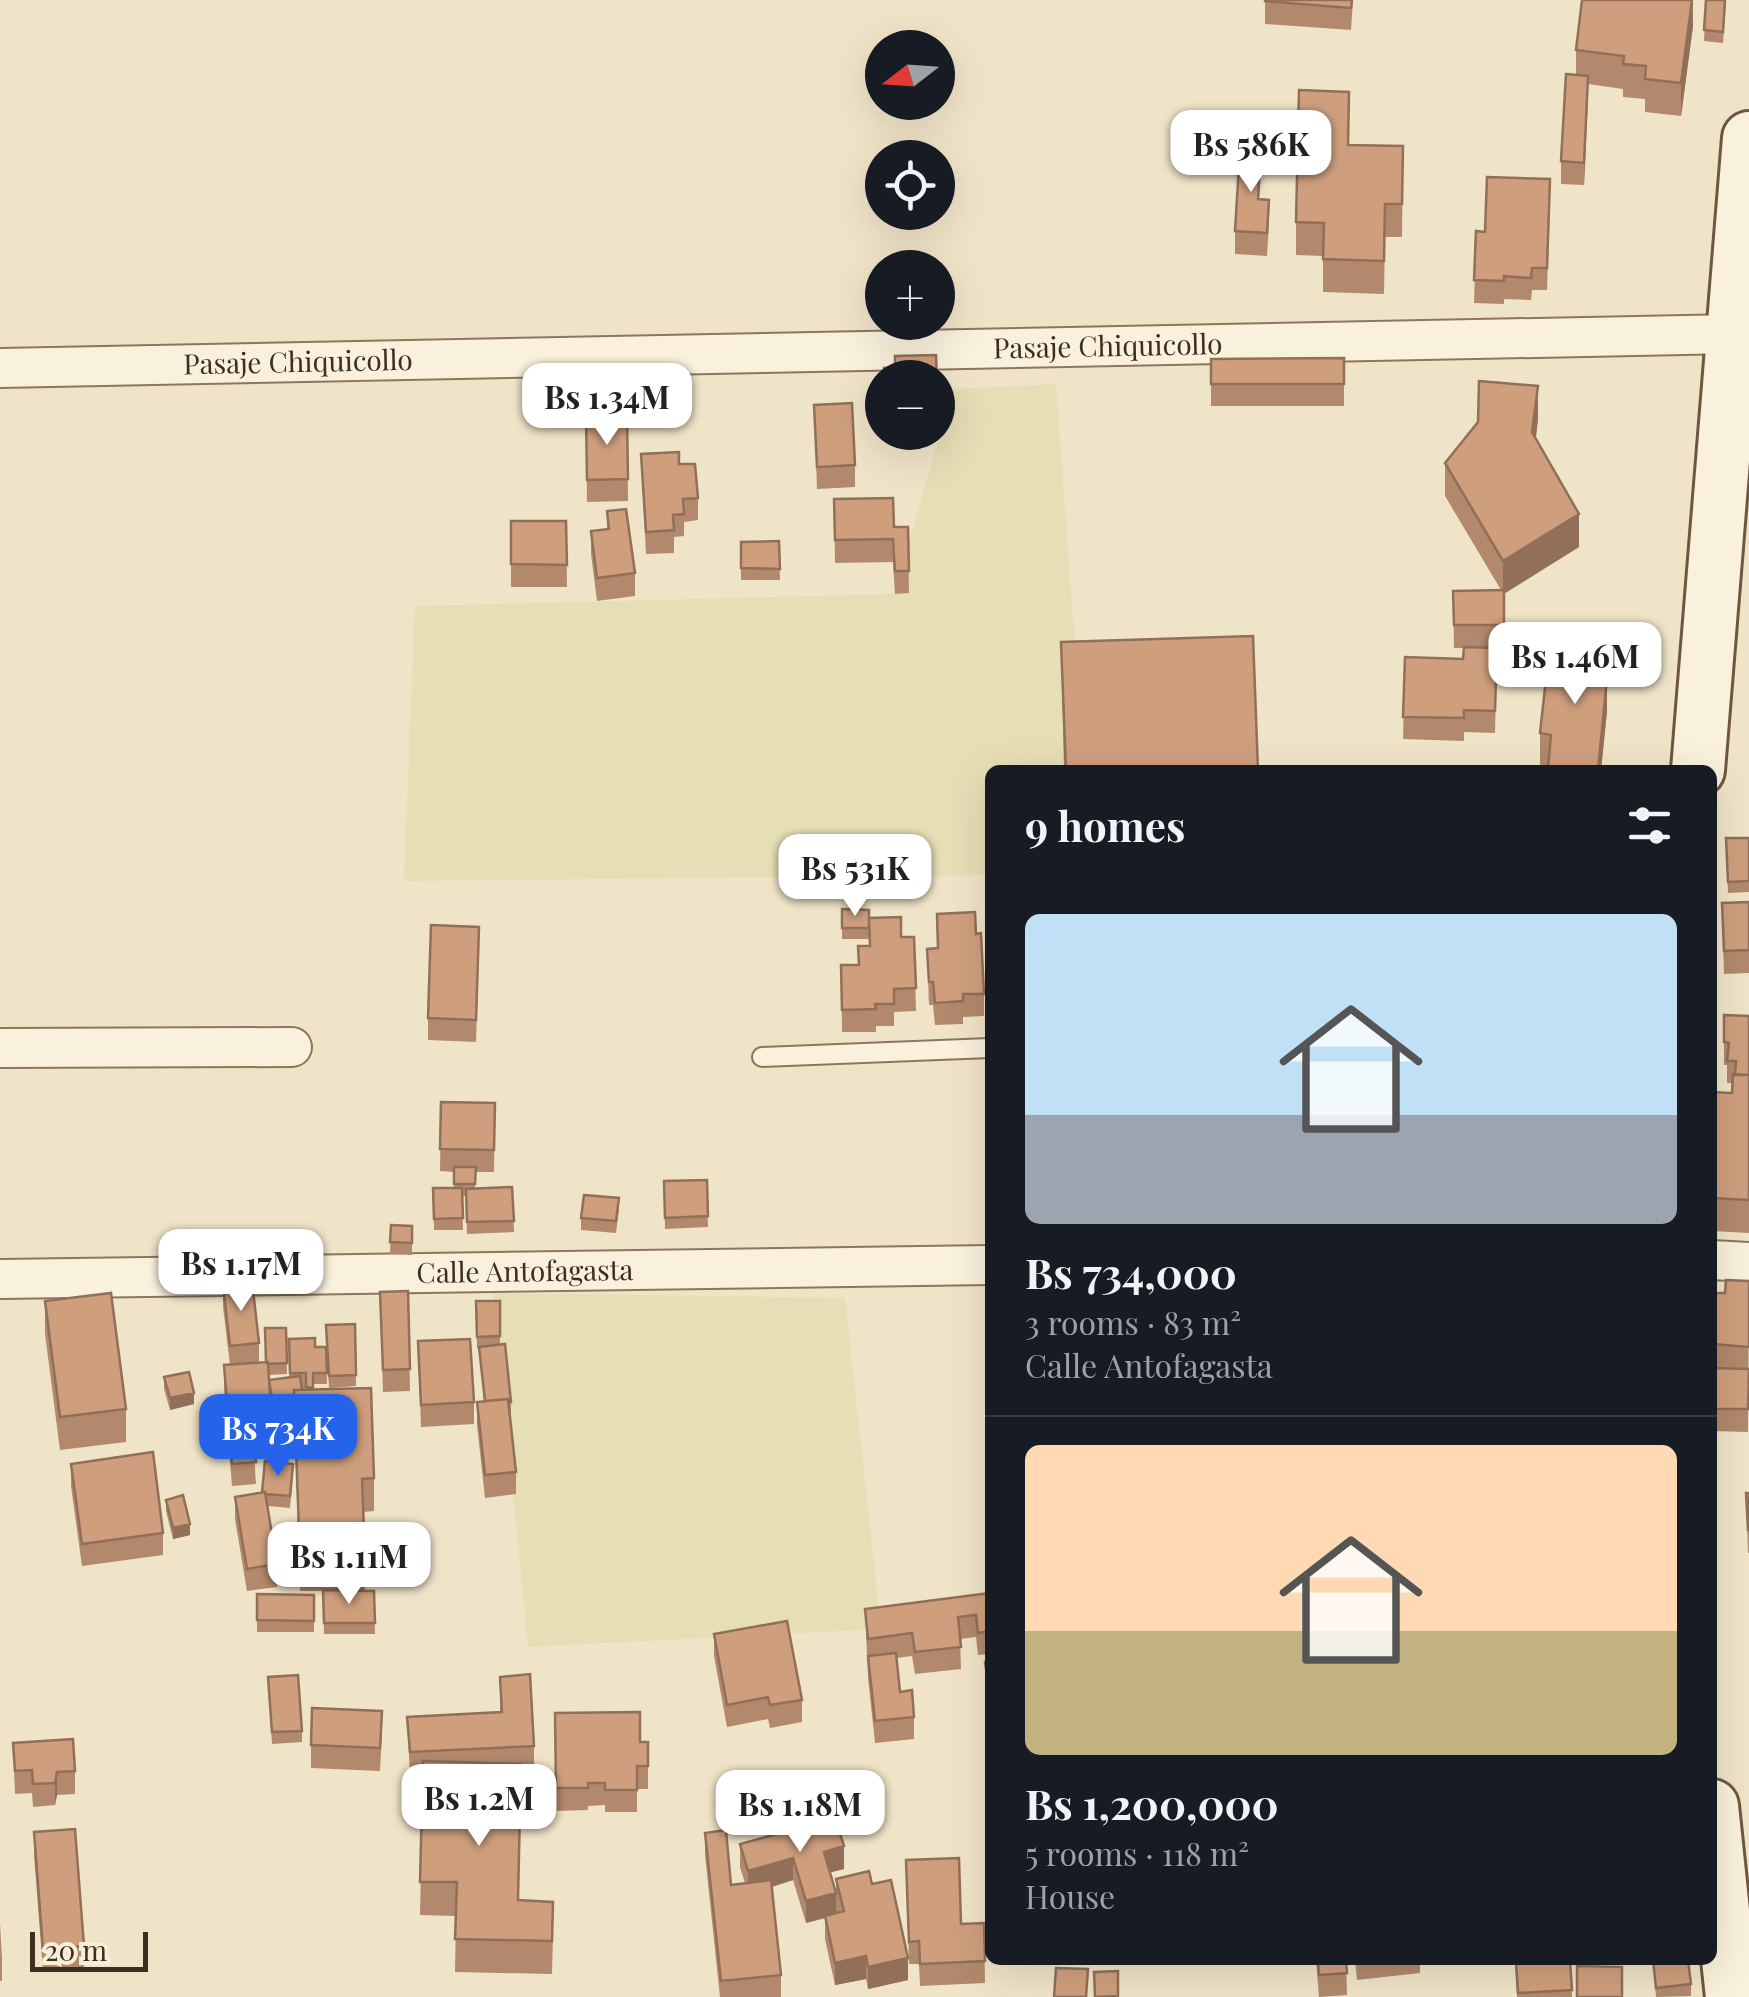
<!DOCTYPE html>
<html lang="en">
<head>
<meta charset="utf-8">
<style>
  body { margin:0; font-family:"Playfair Display",serif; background:#20242c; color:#f1f3f6; height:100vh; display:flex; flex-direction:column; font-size:38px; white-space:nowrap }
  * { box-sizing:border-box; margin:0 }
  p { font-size:32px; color:#9ea1a6 }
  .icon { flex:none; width:55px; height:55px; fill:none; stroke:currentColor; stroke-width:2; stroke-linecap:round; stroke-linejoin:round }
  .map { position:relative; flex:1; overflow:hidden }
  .side { position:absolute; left:985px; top:765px; width:732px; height:1200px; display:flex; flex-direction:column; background:#171b24; border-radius:15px; box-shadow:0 10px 40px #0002 }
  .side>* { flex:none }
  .needle { width:65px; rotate:253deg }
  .tools { position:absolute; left:865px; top:30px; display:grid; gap:20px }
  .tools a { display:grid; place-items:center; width:90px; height:90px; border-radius:50%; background:#171b24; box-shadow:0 10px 40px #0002; font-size:50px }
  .scale { position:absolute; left:30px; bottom:25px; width:118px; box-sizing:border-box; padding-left:10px; border:5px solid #3d2e20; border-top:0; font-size:28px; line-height:35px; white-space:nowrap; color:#3d2e20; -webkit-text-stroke:8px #f7eed8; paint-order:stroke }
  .price { position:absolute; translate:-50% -85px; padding:0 22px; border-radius:20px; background:#fff; color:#222; font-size:32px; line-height:65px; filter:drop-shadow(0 2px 5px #0008) }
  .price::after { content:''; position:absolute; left:50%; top:60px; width:30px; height:22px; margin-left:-15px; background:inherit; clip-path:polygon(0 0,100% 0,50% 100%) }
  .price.on { background:#2563eb; color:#fff }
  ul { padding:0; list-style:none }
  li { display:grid; align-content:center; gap:20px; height:530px; padding:0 40px }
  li+li { border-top:2px solid #363941 }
  li span { display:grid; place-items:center; height:310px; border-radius:15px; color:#555 }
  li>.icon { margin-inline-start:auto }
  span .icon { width:180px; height:180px; fill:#fffc; stroke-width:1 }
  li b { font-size:42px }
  h2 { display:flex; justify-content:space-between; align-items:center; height:120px; padding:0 40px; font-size:42px }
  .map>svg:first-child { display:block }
  .farmland { fill:#e6deb5 }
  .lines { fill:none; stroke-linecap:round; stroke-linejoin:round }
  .service-casing { stroke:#8d765c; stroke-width:22 }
  .minor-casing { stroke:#8d765c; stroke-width:42 }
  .secondary-casing { stroke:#6f573f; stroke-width:58 }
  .service { stroke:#faf1dc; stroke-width:18 }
  .minor { stroke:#faf1dc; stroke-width:38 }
  .secondary { stroke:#faf1dc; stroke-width:52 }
  .wall { fill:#b2896c }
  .shaded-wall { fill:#916f58 }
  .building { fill:#cf9f7d; stroke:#916f58; stroke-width:2.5 }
  .labels { text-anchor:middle; stroke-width:8; stroke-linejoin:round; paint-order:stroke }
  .street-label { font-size:28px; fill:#3d2e20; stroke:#f7eed8 }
</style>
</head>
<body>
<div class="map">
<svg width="1749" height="1997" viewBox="0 0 1749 1997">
  <rect width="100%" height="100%" fill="#f0e4c8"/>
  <path class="farmland" d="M1056 384 1084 770H990V875L404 881 415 606 894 594 953 389Z
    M494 1293 845 1298 881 1629 528 1647Z"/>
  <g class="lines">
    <g class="service-casing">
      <path id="service" d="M762 1057 990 1048"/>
    </g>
    <g class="minor-casing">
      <g id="minor">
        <path id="s1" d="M0 368 1735 334"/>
        <path d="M0 1048 292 1047"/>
        <path d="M1712 1260 1749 1262"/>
        <path id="s2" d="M0 1279 990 1265"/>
      </g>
    </g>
    <g class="secondary-casing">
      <path id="secondary" d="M1698 770 1749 138
        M1712 1806 1732 1997"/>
    </g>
    <use href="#service" class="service"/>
    <use href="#minor" class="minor"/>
    <use href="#secondary" class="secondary"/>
  </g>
  <path class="wall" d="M1265 0H1353L1351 30 1265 24Z
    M1693 0V26L1681 116 1645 112V99L1623 97V89L1588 84 1584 185 1561 184V161L1576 75V50Z
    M1706 0H1726L1723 43 1704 41Z
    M1349 145 1403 146 1402 237H1385L1384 294 1323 292V256L1296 255V222Z
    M1261 172 1259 199 1269 223 1267 256 1235 254V231Z
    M1550 202 1547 290H1532L1531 300 1504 299V304L1474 303 1476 231 1485 232Z
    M1344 358V406H1211V359Z
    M814 405 855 465V487L817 489Z
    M627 415 628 501 587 502 586 416Z
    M1538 419 1536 438 1579 547 1504 594V647L1470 648H1497L1495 733 1464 732V741L1403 739 1405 657 1463 659 1464 648H1454L1453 591 1501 590 1445 496V463Z
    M885 432H922V437L885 438Z
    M641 454 679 464 698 498V520L684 522V536L674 537V553L646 554Z
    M834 499 894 527H908L909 593 895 594 893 562 835 563Z
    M607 511 635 573V596L597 601 591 554V531L607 529Z
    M511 521H566L567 587H511Z
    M779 541 780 580H741V542Z
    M1061 642 1258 770H1064Z
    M1602 677 1607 711 1601 770H1548V767L1540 766V733Z
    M1726 838H1749V892L1728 893Z
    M1749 902V973L1724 974 1722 903Z
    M842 909 869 910V939H842Z
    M937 914 976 934 984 994V1016L963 1017V1024L935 1025 933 1005H929L927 949 937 948Z
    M869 918 901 937H914L916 1011 894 1012V1026H876V1032H842L841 965H858L870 946Z
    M479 949 476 1042 428 1040V1018Z
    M1724 1015 1749 1016V1233L1712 1231V1092L1732 1093 1733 1083H1727V1065H1724Z
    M441 1102 495 1103 494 1172H475V1188L512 1187 514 1232 467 1234 466 1196H462L463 1230H434L433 1188H454V1172L440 1171Z
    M707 1180 708 1227 665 1229 664 1181Z
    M619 1209 616 1233 581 1230V1218Z
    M391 1225 412 1226V1255L390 1254Z
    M1749 1281 1748 1432 1712 1431V1368L1747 1369 1713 1367V1344L1725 1293Z
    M223 1285 259 1343V1363L266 1362 286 1328 287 1374 269 1375V1383L289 1377V1339L315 1347H326L327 1384H313V1390L374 1478V1511L363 1512 365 1590H335L374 1591 375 1634H324L323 1591H300L294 1413 273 1416 270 1398V1419L252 1421 256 1484 232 1486 224 1388V1365H230L223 1307Z
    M408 1291 410 1391 383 1392 380 1292Z
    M45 1301 126 1409V1442L60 1450 45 1334Z
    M476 1301H500V1345L511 1402V1413L510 1414 516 1472V1494L485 1498 477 1425V1402L484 1401 479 1348H477Z
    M355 1324 356 1386 329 1388 326 1336Z
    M418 1341 474 1402V1424L421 1427Z
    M164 1377 194 1404 170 1410 164 1389Z
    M71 1464 163 1533V1555L82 1566 71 1486Z
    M293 1475 290 1508 268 1506 277 1564V1587L247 1591 235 1519V1497L262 1492Z
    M1746 1493H1749V1553H1748Z
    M166 1500 190 1535 173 1539 166 1511Z
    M990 1593V1654L978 1655 976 1637 960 1639 961 1669 915 1674 912 1656 897 1658 900 1692 914 1717V1739L875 1743 868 1678 865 1609Z
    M257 1594 314 1595V1632H257Z
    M714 1634 802 1700V1722L770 1728 768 1719 727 1727 714 1656Z
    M990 1661V1730L985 1695V1662Z
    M268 1677 302 1731V1742L272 1744Z
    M500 1677 534 1746V1768L521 1769 518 1900 553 1935 552 1974 455 1972 456 1916 420 1915 423 1774 410 1775 407 1717 500 1713Z
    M555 1713 640 1742H648V1789H637V1812H605V1805L588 1806V1810L556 1811Z
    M382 1733 380 1771 311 1768V1745Z
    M13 1743 75 1771V1794L57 1795 55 1805 33 1807 32 1793 15 1794Z
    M34 1832 84 1946V1968L43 1971 34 1855Z
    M705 1833 731 1885 745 1883 740 1867V1844L844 1869 830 1872 836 1892V1879L872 1884 908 1980 868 1989 866 1979 835 1985 825 1939V1918L806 1923 793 1880 772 1887 781 1975V1997H720L705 1855Z
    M906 1860 961 1924 984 1923 985 1983 920 1986 919 1964H909Z
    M0 1923 2 1959V1981H0Z
    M1316 1960H1346L1347 1995 1319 1997Z
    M1355 1960H1420V1973L1357 1980Z
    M1515 1960H1570L1572 1997H1517Z
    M1653 1960 1691 1984V1996L1656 1997Z"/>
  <path class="shaded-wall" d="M1692 0 1693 26 1681 116V83Z
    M1588 76V98L1584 185V163Z
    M1538 386V419L1532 465V432Z
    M1579 514V547L1503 594V561Z
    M1607 678V711L1601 770H1598Z
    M194 1393V1404L170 1410V1398Z
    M190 1524V1535L173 1539V1528Z
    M57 1772V1795L55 1805V1783Z
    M844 1846V1869L824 1874V1852Z
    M793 1858V1880L748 1894V1871Z
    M836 1893V1915L806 1923V1901Z
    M866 1956V1979L835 1985V1963Z
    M908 1958V1980L868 1989V1967Z"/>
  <path class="building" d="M1265 0H1352L1351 8 1265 1Z
    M1582 0H1692L1681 83 1645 79 1646 66 1623 64 1624 56 1576 50Z
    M1706 0H1725L1723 32 1704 30Z
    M1566 74 1588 76 1584 163 1561 161Z
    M1299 90 1349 92 1348 145 1403 146 1402 204H1385L1384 261 1323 259 1324 223 1296 222Z
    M1240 148 1261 149 1258 199 1269 200 1267 233 1235 231Z
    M1487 177 1550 179 1547 268H1532L1531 278 1504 276V281L1474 280 1476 231 1485 232Z
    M936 355 937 378H884V368L895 367V356Z
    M1344 358V384H1211V359Z
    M1479 381 1538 386 1532 432 1579 514 1503 561 1445 463 1478 422Z
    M852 403 855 465 817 467 814 405Z
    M627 415 628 479 587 480 586 416Z
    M679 452V464H695L698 498 683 499 684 514 673 515 674 530 646 532 641 454Z
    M893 498 894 527H908L909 571H895L893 539 835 540 834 499Z
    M626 509 635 573 597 578 591 531 609 529 607 511Z
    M511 521H566L567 565 511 564Z
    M779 541 780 569 741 568V542Z
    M1504 590V625H1454L1453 591Z
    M1253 636 1258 770H1066L1061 642Z
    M1562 641 1602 646 1598 677 1607 678 1598 770 1548 768 1551 735 1540 733 1548 660 1560 661Z
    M1464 647 1497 648 1495 711 1464 710V718L1403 717 1405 657 1463 659Z
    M1726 838H1749V881L1728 882Z
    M1749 902V950L1724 951 1722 903Z
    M842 909 869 910V928H842Z
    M975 912 976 934 981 933 984 994H963V1001L935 1003 933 982H929L927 949 938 948 937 914Z
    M901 917V937H914L916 988 894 989V1004H875L876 1009 842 1010 841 965H859L858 946H870L869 918Z
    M431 925 479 927 476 1020 428 1018Z
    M1724 1015 1749 1016V1075H1735L1736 1061H1727L1729 1043 1724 1042Z
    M1733 1074 1749 1075V1200L1712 1198V1092L1732 1093Z
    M441 1102 495 1103 494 1150 440 1149Z
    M454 1167H476L475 1184H454Z
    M707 1180 708 1216 665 1218 664 1181Z
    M512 1187 514 1221 467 1222 466 1189Z
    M433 1188H462L463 1218 434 1219Z
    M584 1195 619 1198 616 1221 581 1218Z
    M391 1225 412 1226V1243L390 1242Z
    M1726 1280 1749 1281V1347L1713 1344 1716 1293H1725Z
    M252 1281 259 1343 230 1346 223 1285Z
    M408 1291 410 1369 383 1370 380 1292Z
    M111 1293 126 1409 60 1417 45 1301Z
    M476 1301H500V1336L477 1337Z
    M355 1324 356 1375 329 1376 326 1325Z
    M265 1328H286L287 1363 268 1364 266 1362Z
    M315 1338V1347H326L327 1373H313V1388L306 1387V1373H290L289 1339Z
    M470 1339 474 1402 421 1405 418 1341Z
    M505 1344 511 1402H509L508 1399 485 1401 479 1347Z
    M268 1362 270 1397 250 1398 256 1462 232 1464 224 1365Z
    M1712 1368 1749 1369 1748 1409H1712Z
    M189 1372 194 1393 170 1398 164 1377Z
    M300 1376 302 1390H294V1401L273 1404 269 1380Z
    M371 1388 374 1478 362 1479 365 1557 300 1558 294 1390Z
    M508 1399 516 1472 485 1475 477 1402Z
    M153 1452 163 1533 82 1544 71 1464Z
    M265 1461 293 1464 290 1496 266 1494 265 1492H262Z
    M265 1492 277 1564 247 1569 235 1497Z
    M1746 1493H1749V1530H1748Z
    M183 1495 190 1524 173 1528 166 1500Z
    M323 1590 374 1591 375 1623H324Z
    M990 1593V1631L978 1633 976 1615 958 1617 961 1647 915 1652 912 1633 868 1639 865 1609Z
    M257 1594 314 1595V1621L257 1620Z
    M787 1621 802 1700 770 1705 768 1697 727 1705 714 1634Z
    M896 1653 900 1692 912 1690 914 1717 875 1721 868 1656Z
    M990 1661V1697L985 1662Z
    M530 1674 534 1746 410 1752 407 1717 502 1712 500 1677Z
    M298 1675 302 1731 272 1732 268 1677Z
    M312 1708 382 1711 380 1748 311 1745Z
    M640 1712V1742H648V1766H637V1790H605V1783H588V1788H556L555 1713Z
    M73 1739 75 1771 57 1772 55 1783 33 1784 32 1770 15 1771 13 1743Z
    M423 1761 521 1764 518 1900 553 1902 552 1941 455 1939 457 1882H420Z
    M835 1818 844 1846 824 1852 836 1893 806 1901 793 1858 748 1871 740 1844Z
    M75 1829 84 1946 43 1949 34 1832Z
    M726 1830 731 1885 771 1880 781 1975 721 1981 705 1833Z
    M959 1858 961 1924 984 1923 985 1961 920 1964 919 1941 909 1942 906 1860Z
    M869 1871 872 1884 891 1880 908 1958 868 1967 866 1956 835 1963 825 1916 844 1911 836 1879Z
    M1318 1960H1346L1347 1973 1319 1975Z
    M1548 1960H1570L1572 1990 1518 1993 1516 1962Z
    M1653 1960H1688L1691 1984 1656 1988Z
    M1577 1966 1622 1967V1997H1577Z
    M1056 1968 1088 1969 1086 1997H1054Z
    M1118 1971V1996L1095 1997 1094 1972Z"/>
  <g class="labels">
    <g class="street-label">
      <text dy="10" stroke="none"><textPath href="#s1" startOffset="1108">Pasaje Chiquicollo</textPath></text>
      <text dy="10" stroke="none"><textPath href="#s1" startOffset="298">Pasaje Chiquicollo</textPath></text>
      <text dy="10" stroke="none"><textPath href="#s2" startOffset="525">Calle Antofagasta</textPath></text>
    </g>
  </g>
</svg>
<div class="tools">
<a><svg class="needle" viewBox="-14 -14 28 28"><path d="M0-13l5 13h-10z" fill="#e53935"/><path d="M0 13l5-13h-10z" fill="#9ea1a6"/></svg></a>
<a><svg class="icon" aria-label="locate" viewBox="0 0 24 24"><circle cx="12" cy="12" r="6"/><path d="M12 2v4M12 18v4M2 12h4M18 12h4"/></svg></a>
<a>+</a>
<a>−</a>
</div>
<div class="scale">20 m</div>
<b class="price" style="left:1251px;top:195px">Bs 586K</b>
<b class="price" style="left:607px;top:448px">Bs 1.34M</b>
<b class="price" style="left:1575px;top:707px">Bs 1.46M</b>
<b class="price" style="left:855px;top:919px">Bs 531K</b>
<b class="price" style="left:241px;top:1314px">Bs 1.17M</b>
<b class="price on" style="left:278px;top:1479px">Bs 734K</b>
<b class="price" style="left:349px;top:1607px">Bs 1.11M</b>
<b class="price" style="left:479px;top:1849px">Bs 1.2M</b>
<b class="price" style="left:800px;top:1855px">Bs 1.18M</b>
<section class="side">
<h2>9 homes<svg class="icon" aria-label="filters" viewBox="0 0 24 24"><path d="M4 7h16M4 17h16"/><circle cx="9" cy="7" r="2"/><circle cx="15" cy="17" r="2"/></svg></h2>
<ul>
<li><span style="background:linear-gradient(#bfe0f5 65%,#9aa5b1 0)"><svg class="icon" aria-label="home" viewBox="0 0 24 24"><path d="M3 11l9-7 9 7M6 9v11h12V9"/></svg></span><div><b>Bs 734,000</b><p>3 rooms · 83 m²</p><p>Calle Antofagasta</p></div></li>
<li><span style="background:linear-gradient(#ffd9b3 60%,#c2b280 0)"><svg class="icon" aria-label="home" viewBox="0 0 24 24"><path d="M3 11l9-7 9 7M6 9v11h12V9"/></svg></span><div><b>Bs 1,200,000</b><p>5 rooms · 118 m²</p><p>House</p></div></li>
</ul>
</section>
</div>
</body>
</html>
